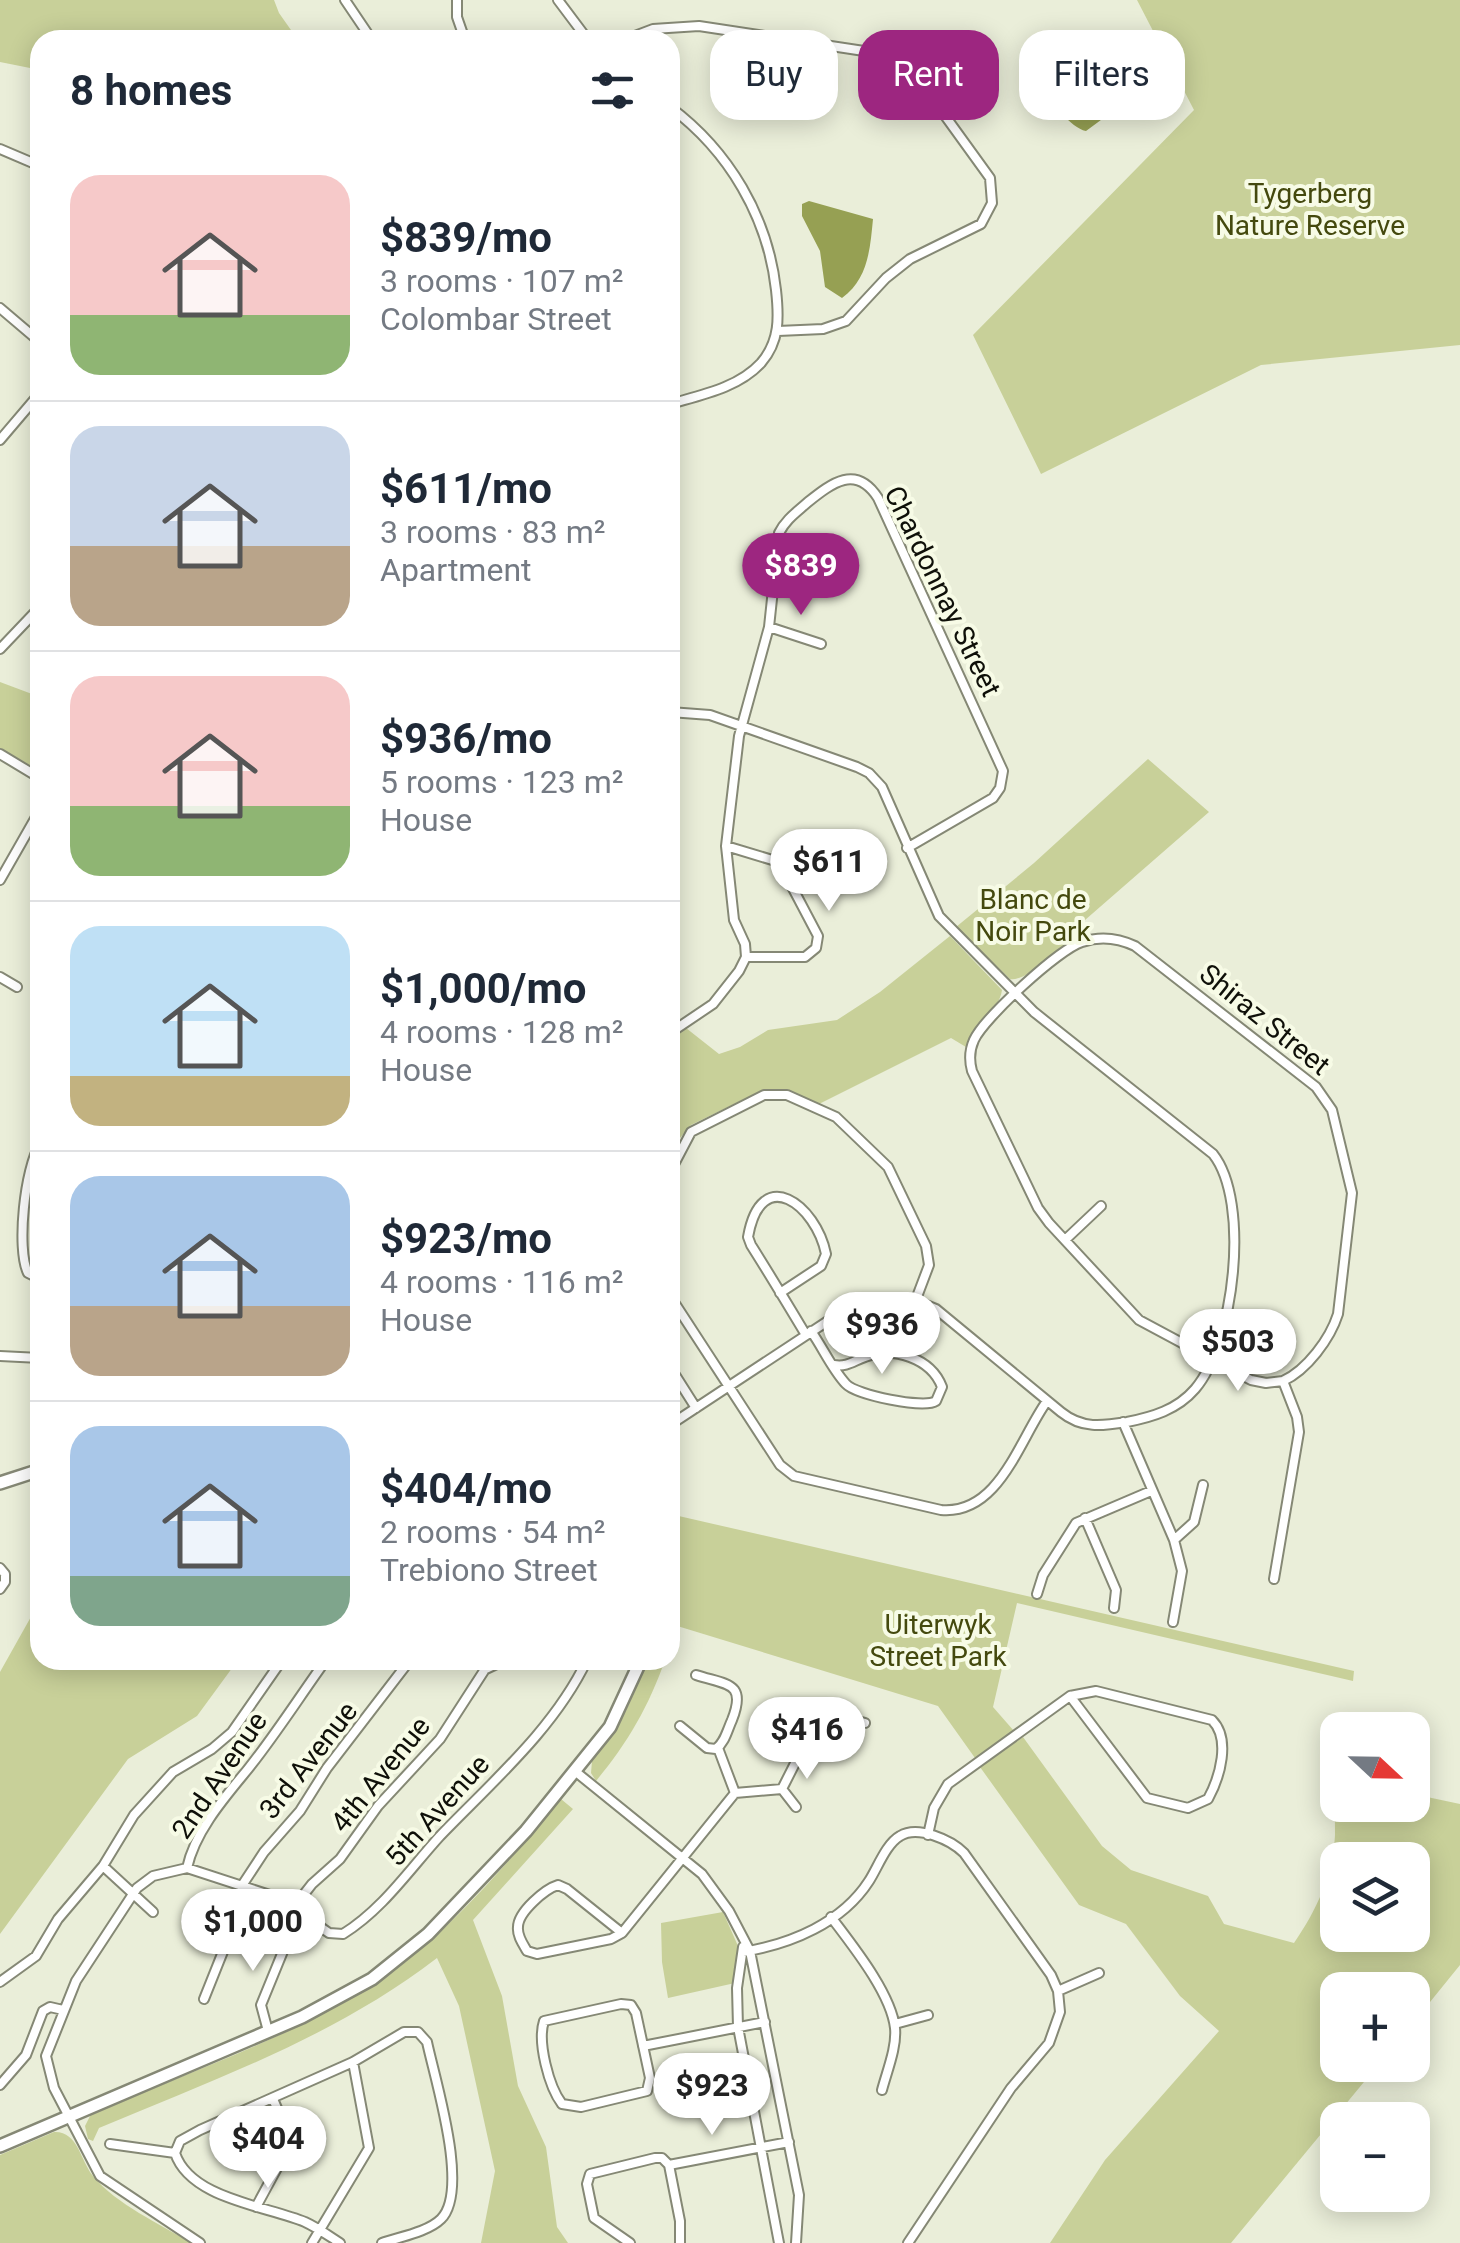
<!DOCTYPE html>
<html lang="en">
<head>
<meta charset="utf-8">
<style>
  body { margin:0; font-family:Roboto,sans-serif; background:#f2f2f3; color:#1f2937; height:100vh; display:flex; flex-direction:column; font-size:38px; white-space:nowrap }
  * { box-sizing:border-box; margin:0 }
  p { font-size:32px; color:#747a83 }
  .icon { flex:none; width:55px; height:55px; fill:none; stroke:currentColor; stroke-width:2; stroke-linecap:round; stroke-linejoin:round }
  .map { position:relative; flex:1; overflow:hidden }
  .panel { position:absolute; left:30px; top:30px; width:650px; height:1640px; display:flex; flex-direction:column; background:#fff; border-radius:30px; box-shadow:0 5px 25px #0003 }
  .panel>* { flex:none }
  .guide { position:absolute; left:710px; top:30px; width:600px; height:90px; display:flex; gap:20px }
  .needle { width:65px; rotate:112deg }
  .controls { position:absolute; left:1320px; top:1712px; display:grid; gap:20px }
  .controls a { display:grid; place-items:center; width:110px; height:110px; border-radius:20px; background:#fff; box-shadow:0 5px 25px #0003; font-size:50px }
  .price { position:absolute; translate:-50% -85px; padding:0 22px; border-radius:35px; background:#fff; color:#222; font-size:32px; line-height:65px; filter:drop-shadow(0 2px 5px #0008) }
  .price::after { content:''; position:absolute; left:50%; top:60px; width:30px; height:22px; margin-left:-15px; background:inherit; clip-path:polygon(0 0,100% 0,50% 100%) }
  .price.selected { background:#9d2680; color:#fff }
  ul { padding:0; list-style:none }
  li { display:flex; align-items:center; gap:30px; height:250px; padding:0 40px }
  li+li { border-top:2px solid #e0e1e3 }
  li span { display:grid; place-items:center; flex:none; width:280px; height:200px; border-radius:30px; color:#555 }
  li>.icon { margin-inline-start:auto }
  span .icon { width:120px; height:120px; fill:#fffc; stroke-width:1 }
  li b { font-size:42px }
  h2 { display:flex; justify-content:space-between; align-items:center; height:120px; padding:0 40px; font-size:42px }
  .tag { padding:0 35px; border-radius:30px; background:#fff; box-shadow:0 5px 25px #0003; font-size:35px; line-height:90px }
  .tag.selected { background:#9d2680; color:#fff }
  .map>svg:first-child { display:block }
  .green { fill:#c8d099; fill-rule:evenodd }
  .water { fill:#96a053 }
  .lines { fill:none; stroke-linecap:round; stroke-linejoin:round }
  .street-casing { stroke:#858875; stroke-width:12 }
  .secondary-casing { stroke:#858875; stroke-width:16 }
  .street { stroke:#fff; stroke-width:8 }
  .secondary { stroke:#fff; stroke-width:11 }
  .labels { text-anchor:middle; stroke-width:8; stroke-linejoin:round; paint-order:stroke }
  .park-label { font-size:28px; fill:#44490e; stroke:#f7fbe6 }
  .street-label { font-size:28px; fill:#0f1009; stroke:#f7fbe6 }
</style>
</head>
<body>
<div class="map">
<svg width="1460" height="2243" viewBox="0 0 1460 2243">
  <rect width="100%" height="100%" fill="#eaeed9"/>
  <path class="green" d="M0 0H274L279 13 298 40H40V70L0 62Z
    M1137 0H1460V345L1261 365 1041 474 973 335 1194 110Z
    M0 682 40 697V771L0 748Z
    M1148 759 1209 812 1077 927 1081 936C1060 946 1029 982 1010 979L956 927 1034 863Z
    M950 936 1002 990C999 1012 973 1025 966 1047L951 1038 819 1104 783 1089 763 1090 691 1125 680 1138 670 1159V1039L686 1028 719 1054 740 1047 768 1030 837 1020 880 992Z
    M670 1514 1354 1671 1353 1681 1017 1603 993 1707 1014 1731 975 1758 938 1706 674 1625 670 1644Z
    M40 1591V1660H238L197 1716 128 1759 0 1934V1672L32 1615Z
    M648 1660H665C649 1706 627 1744 596 1781L591 1773 592 1761 626 1711Z
    M1023 1737 1102 1846 1131 1870 1208 1896 1224 1924 1294 1943C1316 1911 1333 1876 1335 1835 1335 1816 1334 1800 1337 1781L1338 1805H1412L1413 1794 1460 1804V1965L1413 2023 1412 1990H1338V2065H1378L1231 2243H1050L1105 2160 1219 2031 1180 1996 1126 1924 1079 1905 980 1767ZM1338 1860H1412V1935H1338Z
    M561 1799 573 1809 473 1920 502 1996 518 2086 546 2147 557 2227 568 2243H481L495 2171 459 2006 437 1958C334 2037 218 2078 99 2128L93 2141 88 2139 85 2126 91 2114C185 2074 284 2040 370 1987 439 1944 510 1861 561 1799Z
    M723 1912 738 1946 735 1983 668 1998 662 1962 661 1923Z
    M54 2132C78 2131 80 2160 93 2176 117 2205 159 2223 191 2243H0V2155Z"/>
  <path class="water" d="M1078 60 1093 73 1111 103 1105 117 1086 131C1061 125 1026 69 1078 60Z
    M809 201 873 219C870 250 868 279 842 298L825 287 820 251 802 216V204Z"/>
  <g class="lines">
    <g class="street-casing">
      <path id="street" d="M345 0 372 40
        M457 0V17L465 40
        M558 0 588 40
        M624 40 653 29 699 26 864 51 913 78 930 95 990 178 992 203 981 224 910 259 886 278 846 321 823 329 778 331
        M670 107C729 151 768 217 776 290 779 317 780 341 761 363 738 388 701 395 670 404
        M0 149 40 166
        M0 308 40 342
        M0 440 40 393
        M670 578V596
        M769 627 821 644
        M0 649 40 607
        M670 712 710 715 857 767 869 773 882 787 939 916 1034 1012 1213 1154C1251 1202 1234 1344 1195 1389 1177 1410 1152 1417 1127 1422 1102 1426 1082 1429 1061 1412L936 1309C913 1298 869 1298 846 1309L670 1425
        M0 754 40 778
        M726 846 779 862 818 936 816 948 805 957H746
        M0 880 40 810
        M0 977 17 987
        M670 1033 713 1004 739 971 746 957 745 944 734 920 726 846 739 736 769 627 779 533C786 519 797 512 808 502 832 483 856 464 878 498L1003 771 1000 788 993 798 907 848
        M40 1145C25 1167 16 1249 28 1273L40 1279
        M670 1172 691 1132 764 1095H787L836 1117 888 1167 926 1246 929 1265 915 1302
        M1065 1240 1101 1206
        M780 1293 821 1266 826 1254C816 1205 761 1163 748 1237L751 1245C770 1275 788 1305 806 1335
        M670 1296 780 1465 794 1476 941 1510C999 1515 1019 1440 1047 1401
        M811 1331C823 1348 832 1369 846 1384 856 1395 924 1409 936 1401L942 1387C931 1358 893 1346 865 1357 853 1361 848 1367 834 1365
        M0 1356 40 1358
        M670 1367 696 1408
        M1123 1422 1174 1540 1182 1571 1173 1622
        M1085 1518 1116 1590 1114 1608
        M1174 1540 1194 1522 1203 1485
        M0 1568 5 1574V1582L0 1589
        M1274 1579 1299 1432 1297 1417 1283 1381 1266 1383 1251 1380 1139 1320 1049 1223 1038 1208 972 1071C969 1060 969 1051 974 1040 984 1018 1059 949 1082 942 1100 936 1118 938 1135 946L1316 1087 1332 1110 1352 1193 1338 1314C1330 1339 1307 1370 1283 1381
        M1037 1594 1043 1575 1076 1523 1151 1491
        M484 1670 505 1660
        M680 1726 707 1748 716 1749C725 1742 727 1731 732 1720 747 1682 727 1685 696 1675
        M718 1748 735 1793
        M576 1772 702 1874 729 1911 750 1951 799 2195 796 2243
        M782 1789 796 1807
        M735 1793 782 1789 820 1714 826 1712 865 1723
        M928 1835 934 1808 948 1784 1070 1696 1096 1691 1212 1720C1231 1739 1220 1777 1208 1799L1188 1808 1147 1798 1070 1696
        M103 1866 153 1912
        M187 1868C195 1831 225 1797 248 1769 276 1734 300 1696 326 1660
        M558 1885 567 1889 622 1933 611 1939 537 1954 527 1951C523 1944 517 1936 518 1927 518 1912 545 1889 558 1885Z
        M241 1887 264 1852 300 1811 327 1768 410 1660
        M294 1907 312 1884 340 1859 378 1806 440 1739 491 1660
        M831 1917C852 1945 891 1993 895 2028 897 2047 887 2071 882 2090
        M622 1933 735 1793
        M743 1947 737 1988 738 2027 779 2243
        M743 1952C791 1944 842 1923 869 1881 878 1867 886 1844 900 1836 918 1825 951 1840 964 1853L1051 1975 1058 1991 1060 2012 1049 2043 1011 2088 908 2243
        M0 1982 36 1956 58 1919 103 1866 134 1815 173 1772 212 1749 232 1732 282 1660
        M1058 1991 1099 1973
        M204 1999 248 1889
        M621 2004 631 2005 636 2013 650 2078 647 2091 581 2107 562 2104C549 2087 537 2042 544 2021Z
        M895 2024 928 2015
        M268 2031 261 2005 297 1917
        M643 2046 765 2022
        M0 2085 26 2055 43 2011 50 2007 63 2010
        M110 2144 175 2153
        M175 2153 180 2141 200 2130 353 2062 404 2032H418L427 2042C435 2080 470 2190 441 2219 428 2232 399 2237 382 2243
        M175 2153C190 2199 267 2206 305 2222 318 2228 329 2236 340 2243
        M669 2165 680 2221V2243
        M256 2207 289 2146V2136L273 2099
        M200 2243 100 2176 54 2088 46 2056 76 1981 137 1888 153 1876 187 1868 279 1898 329 1933 343 1934C383 1909 409 1870 440 1836 492 1782 554 1729 587 1660
        M312 2243 369 2148 353 2062
        M630 2243 594 2218 587 2184 590 2174 655 2158H662L669 2165 789 2142"/>
    </g>
    <g class="secondary-casing">
      <path id="secondary" d="M0 1483 40 1470
        M0 2146 302 2017 372 1979 428 1934 526 1831 610 1727 641 1660"/>
    </g>
    <use href="#street" class="street"/>
    <use href="#secondary" class="secondary"/>
  </g>
  <g class="labels">
    <g class="park-label">
      <text x="1310" y="203">Tygerberg<tspan x="1310" dy="32">Nature Reserve</tspan></text>
      <text x="1033" y="909">Blanc de<tspan x="1033" dy="32">Noir Park</tspan></text>
      <text x="938" y="1634">Uiterwyk<tspan x="938" dy="32">Street Park</tspan></text>
    </g>
    <g class="street-label">
      <text transform="translate(943 591) rotate(64)" y="10">Chardonnay Street</text>
      <text transform="translate(1265 1019) rotate(39)" y="10">Shiraz Street</text>
      <text transform="translate(308 1760) rotate(-52)" y="10">3rd Avenue</text>
      <text transform="translate(380 1774) rotate(-51)" y="10">4th Avenue</text>
      <text transform="translate(219 1775) rotate(-56)" y="10">2nd Avenue</text>
      <text transform="translate(437 1810) rotate(-48)" y="10">5th Avenue</text>
    </g>
  </g>
</svg>
<div class="controls">
<a><svg class="needle" viewBox="-14 -14 28 28"><path d="M0-13l5 13h-10z" fill="#e53935"/><path d="M0 13l5-13h-10z" fill="#747a83"/></svg></a>
<a><svg class="icon" aria-label="layers" viewBox="0 0 24 24"><path d="M12 4l9 5-9 5-9-5zM3 14l9 5 9-5"/></svg></a>
<a>+</a>
<a>−</a>
</div>
<b class="price selected" style="left:801px;top:618px">$839</b>
<b class="price" style="left:829px;top:914px">$611</b>
<b class="price" style="left:882px;top:1377px">$936</b>
<b class="price" style="left:1238px;top:1394px">$503</b>
<b class="price" style="left:807px;top:1782px">$416</b>
<b class="price" style="left:253px;top:1974px">$1,000</b>
<b class="price" style="left:712px;top:2138px">$923</b>
<b class="price" style="left:268px;top:2191px">$404</b>
<div class="guide">
<a class="tag">Buy</a>
<a class="tag selected">Rent</a>
<a class="tag">Filters</a>
</div>
<section class="panel">
<h2>8 homes<svg class="icon" aria-label="filters" viewBox="0 0 24 24"><path d="M4 7h16M4 17h16"/><circle cx="9" cy="7" r="2"/><circle cx="15" cy="17" r="2"/></svg></h2>
<ul>
<li><span style="background:linear-gradient(#f6c9c9 70%,#8fb573 0)"><svg class="icon" aria-label="home" viewBox="0 0 24 24"><path d="M3 11l9-7 9 7M6 9v11h12V9"/></svg></span><div><b>$839/mo</b><p>3 rooms · 107 m²</p><p>Colombar Street</p></div></li>
<li><span style="background:linear-gradient(#c9d6e8 60%,#b9a48a 0)"><svg class="icon" aria-label="home" viewBox="0 0 24 24"><path d="M3 11l9-7 9 7M6 9v11h12V9"/></svg></span><div><b>$611/mo</b><p>3 rooms · 83 m²</p><p>Apartment</p></div></li>
<li><span style="background:linear-gradient(#f6c9c9 65%,#8fb573 0)"><svg class="icon" aria-label="home" viewBox="0 0 24 24"><path d="M3 11l9-7 9 7M6 9v11h12V9"/></svg></span><div><b>$936/mo</b><p>5 rooms · 123 m²</p><p>House</p></div></li>
<li><span style="background:linear-gradient(#bfe0f5 75%,#c2b280 0)"><svg class="icon" aria-label="home" viewBox="0 0 24 24"><path d="M3 11l9-7 9 7M6 9v11h12V9"/></svg></span><div><b>$1,000/mo</b><p>4 rooms · 128 m²</p><p>House</p></div></li>
<li><span style="background:linear-gradient(#a9c7e8 65%,#b9a48a 0)"><svg class="icon" aria-label="home" viewBox="0 0 24 24"><path d="M3 11l9-7 9 7M6 9v11h12V9"/></svg></span><div><b>$923/mo</b><p>4 rooms · 116 m²</p><p>House</p></div></li>
<li><span style="background:linear-gradient(#a9c7e8 75%,#7fa58c 0)"><svg class="icon" aria-label="home" viewBox="0 0 24 24"><path d="M3 11l9-7 9 7M6 9v11h12V9"/></svg></span><div><b>$404/mo</b><p>2 rooms · 54 m²</p><p>Trebiono Street</p></div></li>
</ul>
</section>
</div>
</body>
</html>
